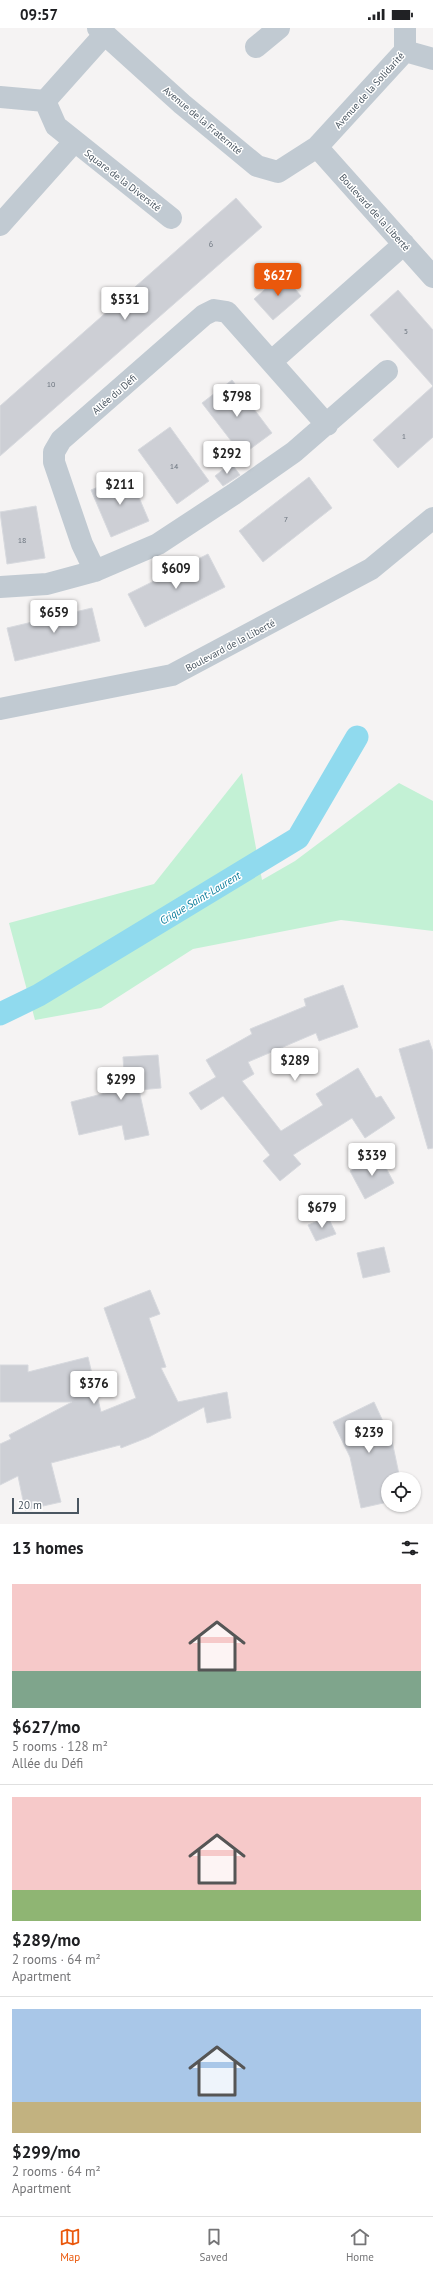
<!DOCTYPE html>
<html lang="en">
<head>
<meta charset="utf-8">
<style>
  body { margin:0; font-family:"PT Sans",sans-serif; background:#f2f2f2; color:#202124; height:100vh; display:flex; flex-direction:column; font-size:15px; white-space:nowrap }
  * { box-sizing:border-box; margin:0 }
  p { font-size:13px; color:#757577 }
  .icon { flex:none; width:22px; height:22px; fill:none; stroke:currentColor; stroke-width:2; stroke-linecap:round; stroke-linejoin:round }
  .map { position:relative; height:1496px; overflow:hidden }
  .side { display:flex; flex-direction:column; background:#fff; flex:1 }
  .side>* { flex:none }
  .buttons { position:absolute; left:381px; top:1444px; display:grid; gap:8px }
  .buttons a { display:grid; place-items:center; width:40px; height:40px; border-radius:50%; background:#fff; box-shadow:0 1px 3px #0004; font-size:20px }
  .scale { position:absolute; left:12px; bottom:10px; width:67px; box-sizing:border-box; padding-left:4px; border:2px solid #4a5661; border-top:0; font-size:11px; line-height:14px; white-space:nowrap; color:#4a5661; -webkit-text-stroke:3px #fff; paint-order:stroke }
  .price { position:absolute; translate:-50% -34px; padding:0 9px; border-radius:4px; background:#fff; color:#222; font-size:13px; line-height:26px; filter:drop-shadow(0 1px 2px #0008) }
  .price::after { content:''; position:absolute; left:50%; top:24px; width:12px; height:9px; margin-left:-6px; background:inherit; clip-path:polygon(0 0,100% 0,50% 100%) }
  .price.on { background:#ea580c; color:#fff }
  ul { padding:0; list-style:none }
  li { display:grid; align-content:center; gap:8px; height:212px; padding:0 12px }
  li+li { border-top:1px solid #e0e0e0 }
  li span { display:grid; place-items:center; height:124px; border-radius:0px; color:#555 }
  li>.icon { margin-inline-start:auto }
  span .icon { width:72px; height:72px; fill:#fffc; stroke-width:1 }
  li b { font-size:17px }
  h2 { display:flex; justify-content:space-between; align-items:center; height:48px; padding:0 12px; font-size:17px }
  .status { display:flex; justify-content:space-between; align-items:center; height:28px; padding:0 20px; background:#fff; direction:ltr }
  .status svg { height:11px; fill:currentColor }
  .tabs { display:flex; justify-content:space-around; align-items:center; height:56px; border-top:1px solid #e0e0e0; background:#fff; font-size:11px; color:#757577 }
  .tabs a { display:grid; justify-items:center; gap:2px }
  .tabs .on { color:#ea580c }
  .map>svg:first-child { display:block }
  .green { fill:#c3f1d5 }
  .lines { fill:none; stroke-linecap:round; stroke-linejoin:round }
  .canal { stroke:#90daee; stroke-width:23 }
  .building { fill:#cdcfd5; stroke:#d7d9de }
  .minor { stroke:#c1cad2; stroke-width:22 }
  .labels { text-anchor:middle; stroke-width:3; stroke-linejoin:round; paint-order:stroke }
  .number-label { font-size:8px; fill:#6b747e }
  .street-label { font-size:10px; fill:#4a5661; stroke:#fff }
  .water-label { font-size:11px; font-style:italic; fill:#0c7c9b; stroke:#fff }
</style>
</head>
<body>
<div class="status"><b>09:57</b><svg viewBox="0 0 49 12"><path d="M0 12V9h3v3zM5 12V6h3v6zM10 12V3h3v9zM15 12V0h3v12zM26 1h20v11H26zM47 4h2v5h-2z"/></svg></div>
<div class="map">
<svg width="433" height="1496" viewBox="0 0 433 1496">
  <rect width="100%" height="100%" fill="#f5f3f3"/>
  <path class="green" d="M242 745 262 852 295 833 399 755 433 773V903L341 892 193 921 101 980 35 992 9 895 154 856Z"/>
  <g class="lines">
    <path class="canal" d="M0 986 39 967 298 810 357 709"/>
  </g>
  <path class="building" d="M236 170 262 199 0 428V378Z
    M282 246 301 268 273 292 254 271Z
    M398 262 433 302V358L370 287Z
    M232 352 272 405 242 427 202 375Z
    M433 358V409L398 440 373 412Z
    M170 399 209 453 177 476 138 422Z
    M231 435 240 447 223 458 215 448Z
    M129 446 149 493 111 509 91 462Z
    M309 449 332 480 263 534 239 503Z
    M36 478 45 530 7 536 0 484Z
    M208 526 225 559 145 599 128 566Z
    M92 580 100 613 15 633 7 600Z
    M343 957 358 999 319 1013 316 1005 248 1034 254 1046 242 1053 281 1103 323 1077 316 1066 358 1040 376 1070 381 1068 395 1090 365 1110 352 1090 293 1127 301 1136 280 1153 263 1133 270 1127 223 1068 201 1082 189 1065 216 1049 206 1032 252 1006 250 1001 306 978 304 971Z
    M429 1012 433 1024V1120L428 1121 399 1021Z
    M158 1027 161 1060 139 1062 149 1107 125 1112 122 1097 79 1107 71 1074 125 1060 123 1029Z
    M379 1127 394 1155 365 1171 350 1143Z
    M328 1189 336 1206 316 1213 308 1197Z
    M384 1219 390 1244 363 1250 357 1225Z
    M150 1262 160 1286 149 1290 166 1339 161 1340 178 1374 227 1364 231 1390 207 1395 204 1379 149 1409 121 1420 120 1417 51 1435 61 1474 25 1482 18 1448 0 1457V1416L11 1411 9 1407 72 1374H0V1337H28V1344L88 1329 101 1384 136 1370 104 1280Z
    M374 1374 392 1413 400 1451H388V1474L361 1480 350 1429 333 1394Z"/>
  <g class="lines">
    <path class="minor" d="M98 0 182 76 257 138 278 144 317 119 405 23V0
      M104 7 45 73 56 98 171 190
      M256 19 279 0
      M405 23 433 31
      M0 69 45 73
      M317 119 433 249
      M0 197 74 114
      M272 333 404 216
      M95 543 82 516 54 434V424L61 412 204 287 214 282 227 284 327 397
      M0 559 47 556 95 543 158 516 234 466 294 424 387 343
      M0 681 172 647 371 541 433 490"/>
  </g>
  <g class="labels">
    <g class="number-label">
      <text x="211" y="219">6</text>
      <text x="406" y="306">5</text>
      <text x="51" y="359">10</text>
      <text x="404" y="411">1</text>
      <text x="174" y="441">14</text>
      <text x="286" y="494">7</text>
      <text x="22" y="515">18</text>
    </g>
    <g class="street-label">
      <text transform="translate(369 62) rotate(-48)" y="4">Avenue de la Solidarité</text>
      <text transform="translate(203 92) rotate(40)" y="4">Avenue de la Fraternité</text>
      <text transform="translate(123 152) rotate(38)" y="4">Square de la Diversité</text>
      <text transform="translate(375 184) rotate(48)" y="4">Boulevard de la Liberté</text>
      <text transform="translate(114 366) rotate(-41)" y="4">Allée du Défi</text>
      <text transform="translate(230 617) rotate(-28)" y="4">Boulevard de la Liberté</text>
    </g>
    <g class="water-label">
      <text transform="translate(200 870) rotate(-31)" y="4">Crique Saint-Laurent</text>
    </g>
  </g>
</svg>
<div class="buttons">
<a><svg class="icon" aria-label="locate" viewBox="0 0 24 24"><circle cx="12" cy="12" r="6"/><path d="M12 2v4M12 18v4M2 12h4M18 12h4"/></svg></a>
</div>
<div class="scale">20 m</div>
<b class="price on" style="left:278px;top:269px">$627</b>
<b class="price" style="left:125px;top:293px">$531</b>
<b class="price" style="left:237px;top:390px">$798</b>
<b class="price" style="left:227px;top:447px">$292</b>
<b class="price" style="left:120px;top:478px">$211</b>
<b class="price" style="left:176px;top:562px">$609</b>
<b class="price" style="left:54px;top:606px">$659</b>
<b class="price" style="left:295px;top:1054px">$289</b>
<b class="price" style="left:121px;top:1073px">$299</b>
<b class="price" style="left:372px;top:1149px">$339</b>
<b class="price" style="left:322px;top:1201px">$679</b>
<b class="price" style="left:94px;top:1377px">$376</b>
<b class="price" style="left:369px;top:1426px">$239</b>
</div>
<section class="side">
<h2>13 homes<svg class="icon" aria-label="filters" viewBox="0 0 24 24"><path d="M4 7h16M4 17h16"/><circle cx="9" cy="7" r="2"/><circle cx="15" cy="17" r="2"/></svg></h2>
<ul>
<li><span style="background:linear-gradient(#f6c9c9 70%,#7fa58c 0)"><svg class="icon" aria-label="home" viewBox="0 0 24 24"><path d="M3 11l9-7 9 7M6 9v11h12V9"/></svg></span><div><b>$627/mo</b><p>5 rooms · 128 m²</p><p>Allée du Défi</p></div></li>
<li><span style="background:linear-gradient(#f6c9c9 75%,#8fb573 0)"><svg class="icon" aria-label="home" viewBox="0 0 24 24"><path d="M3 11l9-7 9 7M6 9v11h12V9"/></svg></span><div><b>$289/mo</b><p>2 rooms · 64 m²</p><p>Apartment</p></div></li>
<li><span style="background:linear-gradient(#a9c7e8 75%,#c2b280 0)"><svg class="icon" aria-label="home" viewBox="0 0 24 24"><path d="M3 11l9-7 9 7M6 9v11h12V9"/></svg></span><div><b>$299/mo</b><p>2 rooms · 64 m²</p><p>Apartment</p></div></li>
</ul>
</section>
<nav class="tabs">
<a class="on"><svg class="icon" aria-label="map" viewBox="0 0 24 24"><path d="M3 6l6-2 6 2 6-2v14l-6 2-6-2-6 2zM9 4v14M15 6v14"/></svg>Map</a>
<a><svg class="icon" aria-label="saved" viewBox="0 0 24 24"><path d="M7 4h10v16l-5-4-5 4z"/></svg>Saved</a>
<a><svg class="icon" aria-label="home" viewBox="0 0 24 24"><path d="M3 11l9-7 9 7M6 9v11h12V9"/></svg>Home</a>
</nav>
</body>
</html>
